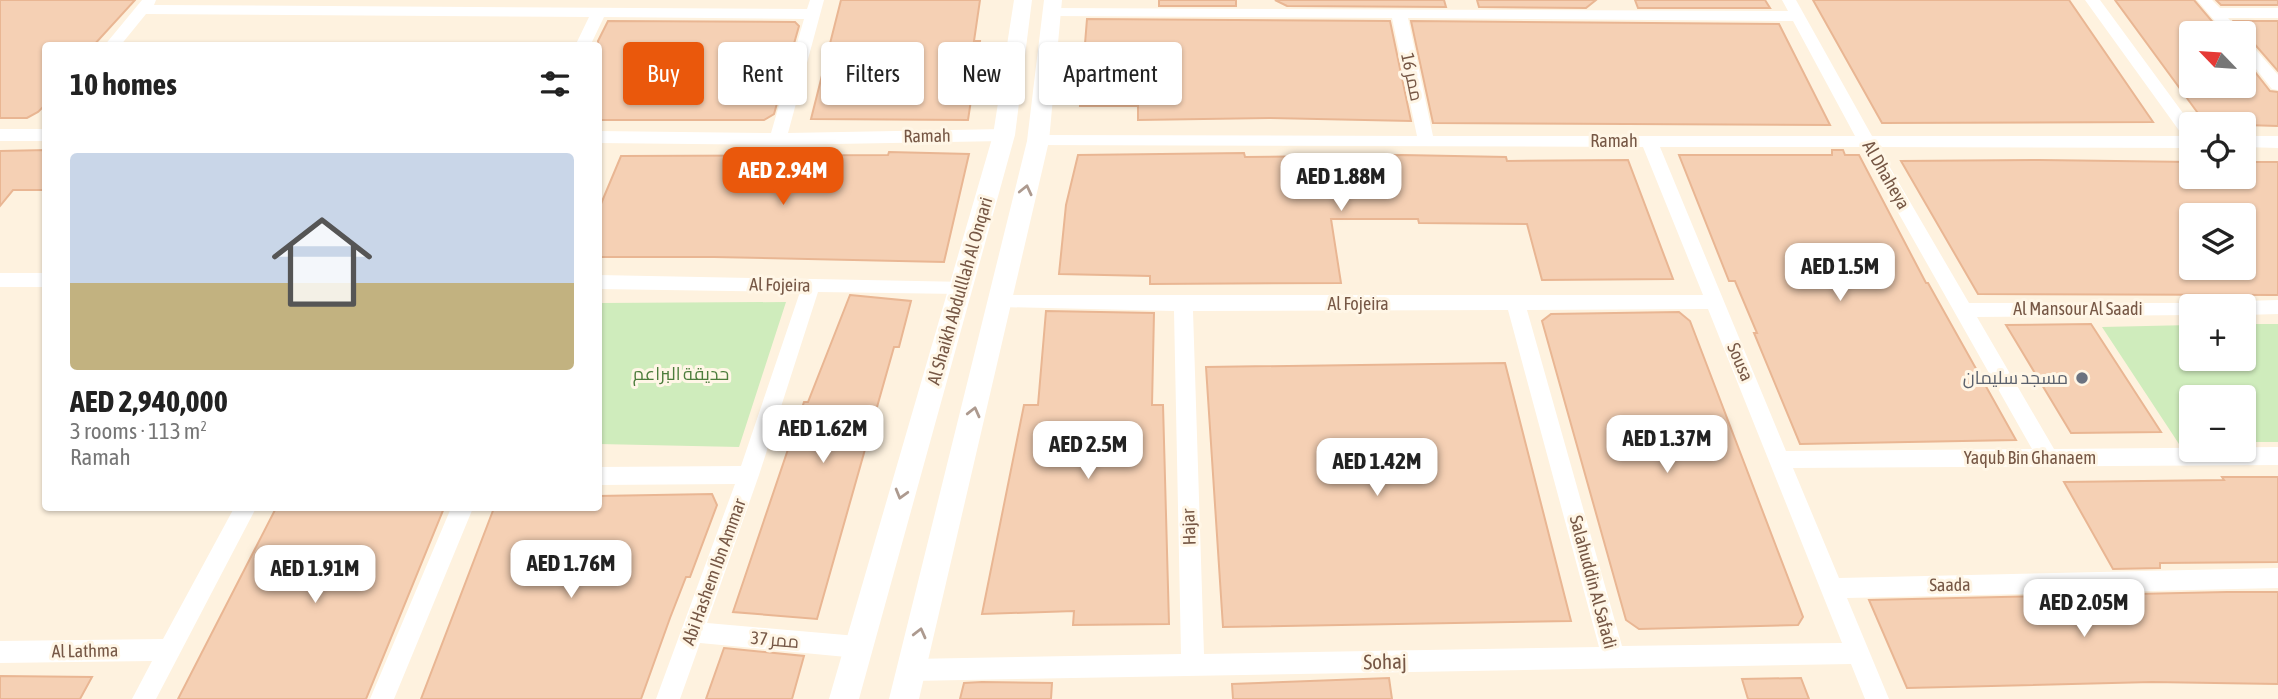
<!DOCTYPE html>
<html lang="en">
<head>
<meta charset="utf-8">
<style>
  body { margin:0; font-family:"Asap Condensed",Cairo,sans-serif; background:#f6f6f6; color:#222; height:100vh; display:flex; flex-direction:column; font-size:26px; white-space:nowrap }
  * { box-sizing:border-box; margin:0 }
  p { font-size:23px; color:#767676 }
  .icon { flex:none; width:38px; height:38px; fill:none; stroke:currentColor; stroke-width:2; stroke-linecap:round; stroke-linejoin:round }
  .map { position:relative; flex:1; overflow:hidden }
  .side { position:absolute; left:42px; top:42px; width:560px; height:469px; display:flex; flex-direction:column; background:#fff; border-radius:7px; box-shadow:0 2px 5px #0004 }
  .side>* { flex:none }
  .hud { position:absolute; left:623px; top:42px; width:665px; height:63px; display:flex; gap:14px }
  .needle { width:46px; rotate:295deg }
  .fabs { position:absolute; left:2179px; top:21px; display:grid; gap:14px }
  .fabs a { display:grid; place-items:center; width:77px; height:77px; border-radius:7px; background:#fff; box-shadow:0 2px 5px #0004; font-size:35px }
  .price { position:absolute; translate:-50% -60px; padding:0 16px; border-radius:14px; background:#fff; color:#222; font-size:23px; line-height:46px; filter:drop-shadow(0 2px 4px #0008) }
  .price::after { content:''; position:absolute; left:50%; top:42px; width:21px; height:16px; margin-left:-10px; background:inherit; clip-path:polygon(0 0,100% 0,50% 100%) }
  .price.on { background:#ea580c; color:#fff }
  ul { padding:0; list-style:none }
  li { display:grid; align-content:center; gap:14px; height:371px; padding:0 28px }
  li+li { border-top:2px solid #e0e0e0 }
  li span { display:grid; place-items:center; height:217px; border-radius:7px; color:#555 }
  li>.icon { margin-inline-start:auto }
  span .icon { width:126px; height:126px; fill:#fffc; stroke-width:1 }
  li b { font-size:30px }
  h2 { display:flex; justify-content:space-between; align-items:center; height:84px; padding:0 28px; font-size:30px }
  .pill { padding:0 24px; border-radius:7px; background:#fff; box-shadow:0 2px 5px #0004; font-size:24px; line-height:63px }
  .pill.on { background:#ea580c; color:#fff }
  .map>svg:first-child { display:block }
  .green { fill:#cfecbc }
  .building { fill:#f5d0b4; stroke:#e9b693; stroke-width:2; fill-rule:evenodd }
  .lines { fill:none; stroke-linecap:round; stroke-linejoin:round }
  .minor { fill:#fff; fill-rule:evenodd }
  .tertiary { fill:#fff; fill-rule:evenodd }
  .oneway { stroke:#ad9a8f }
  .worship-dot { fill:#6b7280; stroke:#fff6e6; stroke-width:2.5 }
  .labels { text-anchor:middle; stroke-width:6; stroke-linejoin:round; paint-order:stroke }
  .street-label { font-size:18px; fill:#765745; stroke:#fff6e6 }
  .park-label { font-size:18px; fill:#4d7d3c; stroke:#fff6e6 }
  .worship-label { font-size:18px; fill:#5b616d; stroke:#fff6e6; text-anchor:end }
  .near-street-label { font-size:21px; fill:#765745; stroke:#fff6e6 }
</style>
</head>
<body>
<div class="map">
<svg width="2278" height="699" viewBox="0 0 2278 699">
  <rect width="100%" height="100%" fill="#fef2df"/>
  <path class="green" d="M786 302 739 447 599 444V303Z
    M2244 324H2278V442H2244V397H2191V443L2179 444 2102 327 2191 325V359H2244Z"/>
  <path class="building" d="M0 0H135L93 46H46V104L38 112 27 118H0Z
    M841 0H980L974 41H980L968 120 811 119Z
    M1159 0H1236V6H1159Z
    M1275 0H1444L1446 7 1287 6Z
    M1477 0H1596L1586 8 1479 7Z
    M1635 0H1765L1770 8H1638Z
    M1813 0H2069L2153 122 1882 123Z
    M2115 0H2194L2222 33H2191V86H2244V58L2270 91 2278 92V126L2212 124 2203 120Z
    M2216 0H2278V5H2221Z
    M1087 19 1390 21 1411 121 1270 118 1138 120V106H1080Z
    M608 21 795 22 799 26 774 114 764 120H598V41Z
    M1411 21 1779 24 1830 125 1433 123Z
    M2234 21H2278V71L2251 40 2244 38 2243 31Z
    M46 150V190H13L0 206V151Z
    M1832 150H1843L1845 155H1859L1926 283H1928L2016 440 1800 444 1754 333H1757L1735 281H1729L1679 155H1832Z
    M889 152 969 154 944 262 714 257H598V211L621 156 888 155Z
    M1244 153 1245 157 1402 155 1506 157 1507 161 1628 160 1673 279 1542 280 1527 224 1419 223 1418 219H1331L1341 283 1150 284V276L1059 274 1066 205 1078 155Z
    M2040 160 2191 162V177H2244V162H2278V295L1978 294 1901 161ZM2191 215H2244V268H2191Z
    M850 295 911 301 899 347H894L817 619 733 612 804 402H808Z
    M1046 311 1154 313 1152 405H1163L1169 624 1073 625 1074 611 982 614 1024 405H1038Z
    M1679 312 1690 321 1803 617 1798 625 1639 629 1626 620 1542 321 1551 314Z
    M2091 324 2161 432 2071 433 2006 325Z
    M1505 363 1571 621 1223 627 1206 367Z
    M2222 477H2278V562L2160 563V568L2113 569 2064 482 2224 480Z
    M712 494 717 505 690 577H686L670 618 641 699H421L494 508H598V496Z
    M276 508H444L366 699H178Z
    M2227 592H2278V684L2152 682 1907 688 1869 600Z
    M724 648 804 656 792 699H706Z
    M0 676 92 677 80 699H0Z
    M1389 678 1392 699H1233L1232 684Z
    M1801 678 1809 699H1748L1742 679Z
    M982 682 1052 683 1051 699H960L964 683Z"/>
  <g class="lines">
    <path class="minor" d="M142 0H156L154 5 807 9 810 0H824L788 133 1004 129 1012 135 1004 141 778 145 598 143V131L771 133 804 19 604 17 590 46H575L589 17 146 14 120 46H104Z
      M1782 0H1796L1872 136H2183L2085 0H2100L2191 124V148L1878 147 1969 303H2198L2199 306H2191V315L1977 317 2054 449 2278 447V465L1793 468 1839 578 2278 568V588L1847 598 1889 699H1865L1851 664 911 681 903 678 899 670 903 662 911 659 1181 654 1174 311 1001 307 994 305 992 300 994 295H1703L1643 147 1032 145 1030 141 1038 135 1417 136 1392 18 1053 16 1045 11 1048 8 1788 11ZM1408 18 1793 21 1855 136H1433ZM1660 147H1861L2032 449 1786 451ZM1708 309 1842 643 1622 646 1527 310ZM1508 310 1599 647 1204 654 1193 311Z
      M2197 0H2212L2220 8H2278V18H2228L2241 33H2225Z
      M2244 40 2249 42 2278 75V90L2272 89 2244 54Z
      M0 129H46V141H0Z
      M2244 136H2278V148L2244 147Z
      M0 273H46V287H0Z
      M598 275 968 282 970 287 968 292 961 294 818 292 759 475 707 623 857 636 865 639 868 647 865 655 857 658 700 643 680 699H656L735 484 598 485V467L741 466 800 292 598 289Z
      M2278 300V314L2244 315V306H2236L2244 301Z
      M234 508H256L156 699H132L152 661 0 663V641L163 639Z
      M451 508H473L394 699H370Z"/>
    <path class="tertiary" d="M1014 0H1032L1015 135 859 699H829L993 135Z
      M1044 0H1062L1049 141 919 699H889L1027 141Z"/>
  </g>
  <defs><path id="oneway-chevron" d="M-2-3.5L2.5 0L-2 3.5" fill="none" stroke-width="1.6" stroke-linecap="round" stroke-linejoin="round" transform="scale(1.75)"/></defs>
  <g class="oneway">
    <use href="#oneway-chevron" transform="translate(1026 190) rotate(-77)"/>
    <use href="#oneway-chevron" transform="translate(974 412) rotate(-76)"/>
    <use href="#oneway-chevron" transform="translate(901 494) rotate(106)"/>
    <use href="#oneway-chevron" transform="translate(920 633) rotate(-76)"/>
  </g>
  <circle class="worship-dot" cx="2082" cy="378" r="7"/>
  <g class="labels">
    <g class="street-label">
      <text transform="translate(1412 77) rotate(78)" y="6">ممر 16</text>
      <text transform="translate(927 136) rotate(-1)" y="6">Ramah</text>
      <text x="1614" y="147">Ramah</text>
      <text transform="translate(1886 175) rotate(60)" y="6">Al Dhaheya</text>
      <text transform="translate(780 285) rotate(1)" y="6">Al Fojeira</text>
      <text transform="translate(960 291) rotate(-74)" y="6">Al Shaikh Abdulllah Al Onqari</text>
      <text x="1358" y="310">Al Fojeira</text>
      <text x="2078" y="315">Al Mansour Al Saadi</text>
      <text transform="translate(1740 362) rotate(67)" y="6">Sousa</text>
      <text x="2030" y="464">Yaqub Bin Ghanaem</text>
      <text transform="translate(1189 527) rotate(-92)" y="6">Hajar</text>
      <text transform="translate(714 572) rotate(-70)" y="6">Abi Hashem Ibn Ammar</text>
      <text transform="translate(1593 582) rotate(75)" y="6">Salahuddin Al Safadi</text>
      <text transform="translate(1950 585) rotate(-1)" y="6">Saada</text>
      <text transform="translate(775 640) rotate(5)" y="6">ممر 37</text>
      <text transform="translate(85 651) rotate(-1)" y="6">Al Lathma</text>
    </g>
    <g class="park-label">
      <text x="681" y="380">حديقة البراعم</text>
    </g>
    <g class="worship-label">
      <text x="2068" y="384">مسجد سليمان</text>
    </g>
    <g class="near-street-label">
      <text transform="translate(1385 662) rotate(-1)" y="7">Sohaj</text>
    </g>
  </g>
</svg>
<div class="fabs">
<a><svg class="needle" viewBox="-14 -14 28 28"><path d="M0-13l5 13h-10z" fill="#e53935"/><path d="M0 13l5-13h-10z" fill="#767676"/></svg></a>
<a><svg class="icon" aria-label="locate" viewBox="0 0 24 24"><circle cx="12" cy="12" r="6"/><path d="M12 2v4M12 18v4M2 12h4M18 12h4"/></svg></a>
<a><svg class="icon" aria-label="layers" viewBox="0 0 24 24"><path d="M12 4l9 5-9 5-9-5zM3 14l9 5 9-5"/></svg></a>
<a>+</a>
<a>−</a>
</div>
<b class="price on" style="left:783px;top:207px">AED 2.94M</b>
<b class="price" style="left:1341px;top:213px">AED 1.88M</b>
<b class="price" style="left:1840px;top:303px">AED 1.5M</b>
<b class="price" style="left:823px;top:465px">AED 1.62M</b>
<b class="price" style="left:1667px;top:475px">AED 1.37M</b>
<b class="price" style="left:1088px;top:481px">AED 2.5M</b>
<b class="price" style="left:1377px;top:498px">AED 1.42M</b>
<b class="price" style="left:571px;top:600px">AED 1.76M</b>
<b class="price" style="left:315px;top:605px">AED 1.91M</b>
<b class="price" style="left:2084px;top:639px">AED 2.05M</b>
<div class="hud">
<a class="pill on">Buy</a>
<a class="pill">Rent</a>
<a class="pill">Filters</a>
<a class="pill">New</a>
<a class="pill">Apartment</a>
</div>
<section class="side">
<h2>10 homes<svg class="icon" aria-label="filters" viewBox="0 0 24 24"><path d="M4 7h16M4 17h16"/><circle cx="9" cy="7" r="2"/><circle cx="15" cy="17" r="2"/></svg></h2>
<ul>
<li><span style="background:linear-gradient(#c9d6e8 60%,#c2b280 0)"><svg class="icon" aria-label="home" viewBox="0 0 24 24"><path d="M3 11l9-7 9 7M6 9v11h12V9"/></svg></span><div><b>AED 2,940,000</b><p>3 rooms · 113 m²</p><p>Ramah</p></div></li>
</ul>
</section>
</div>
</body>
</html>
